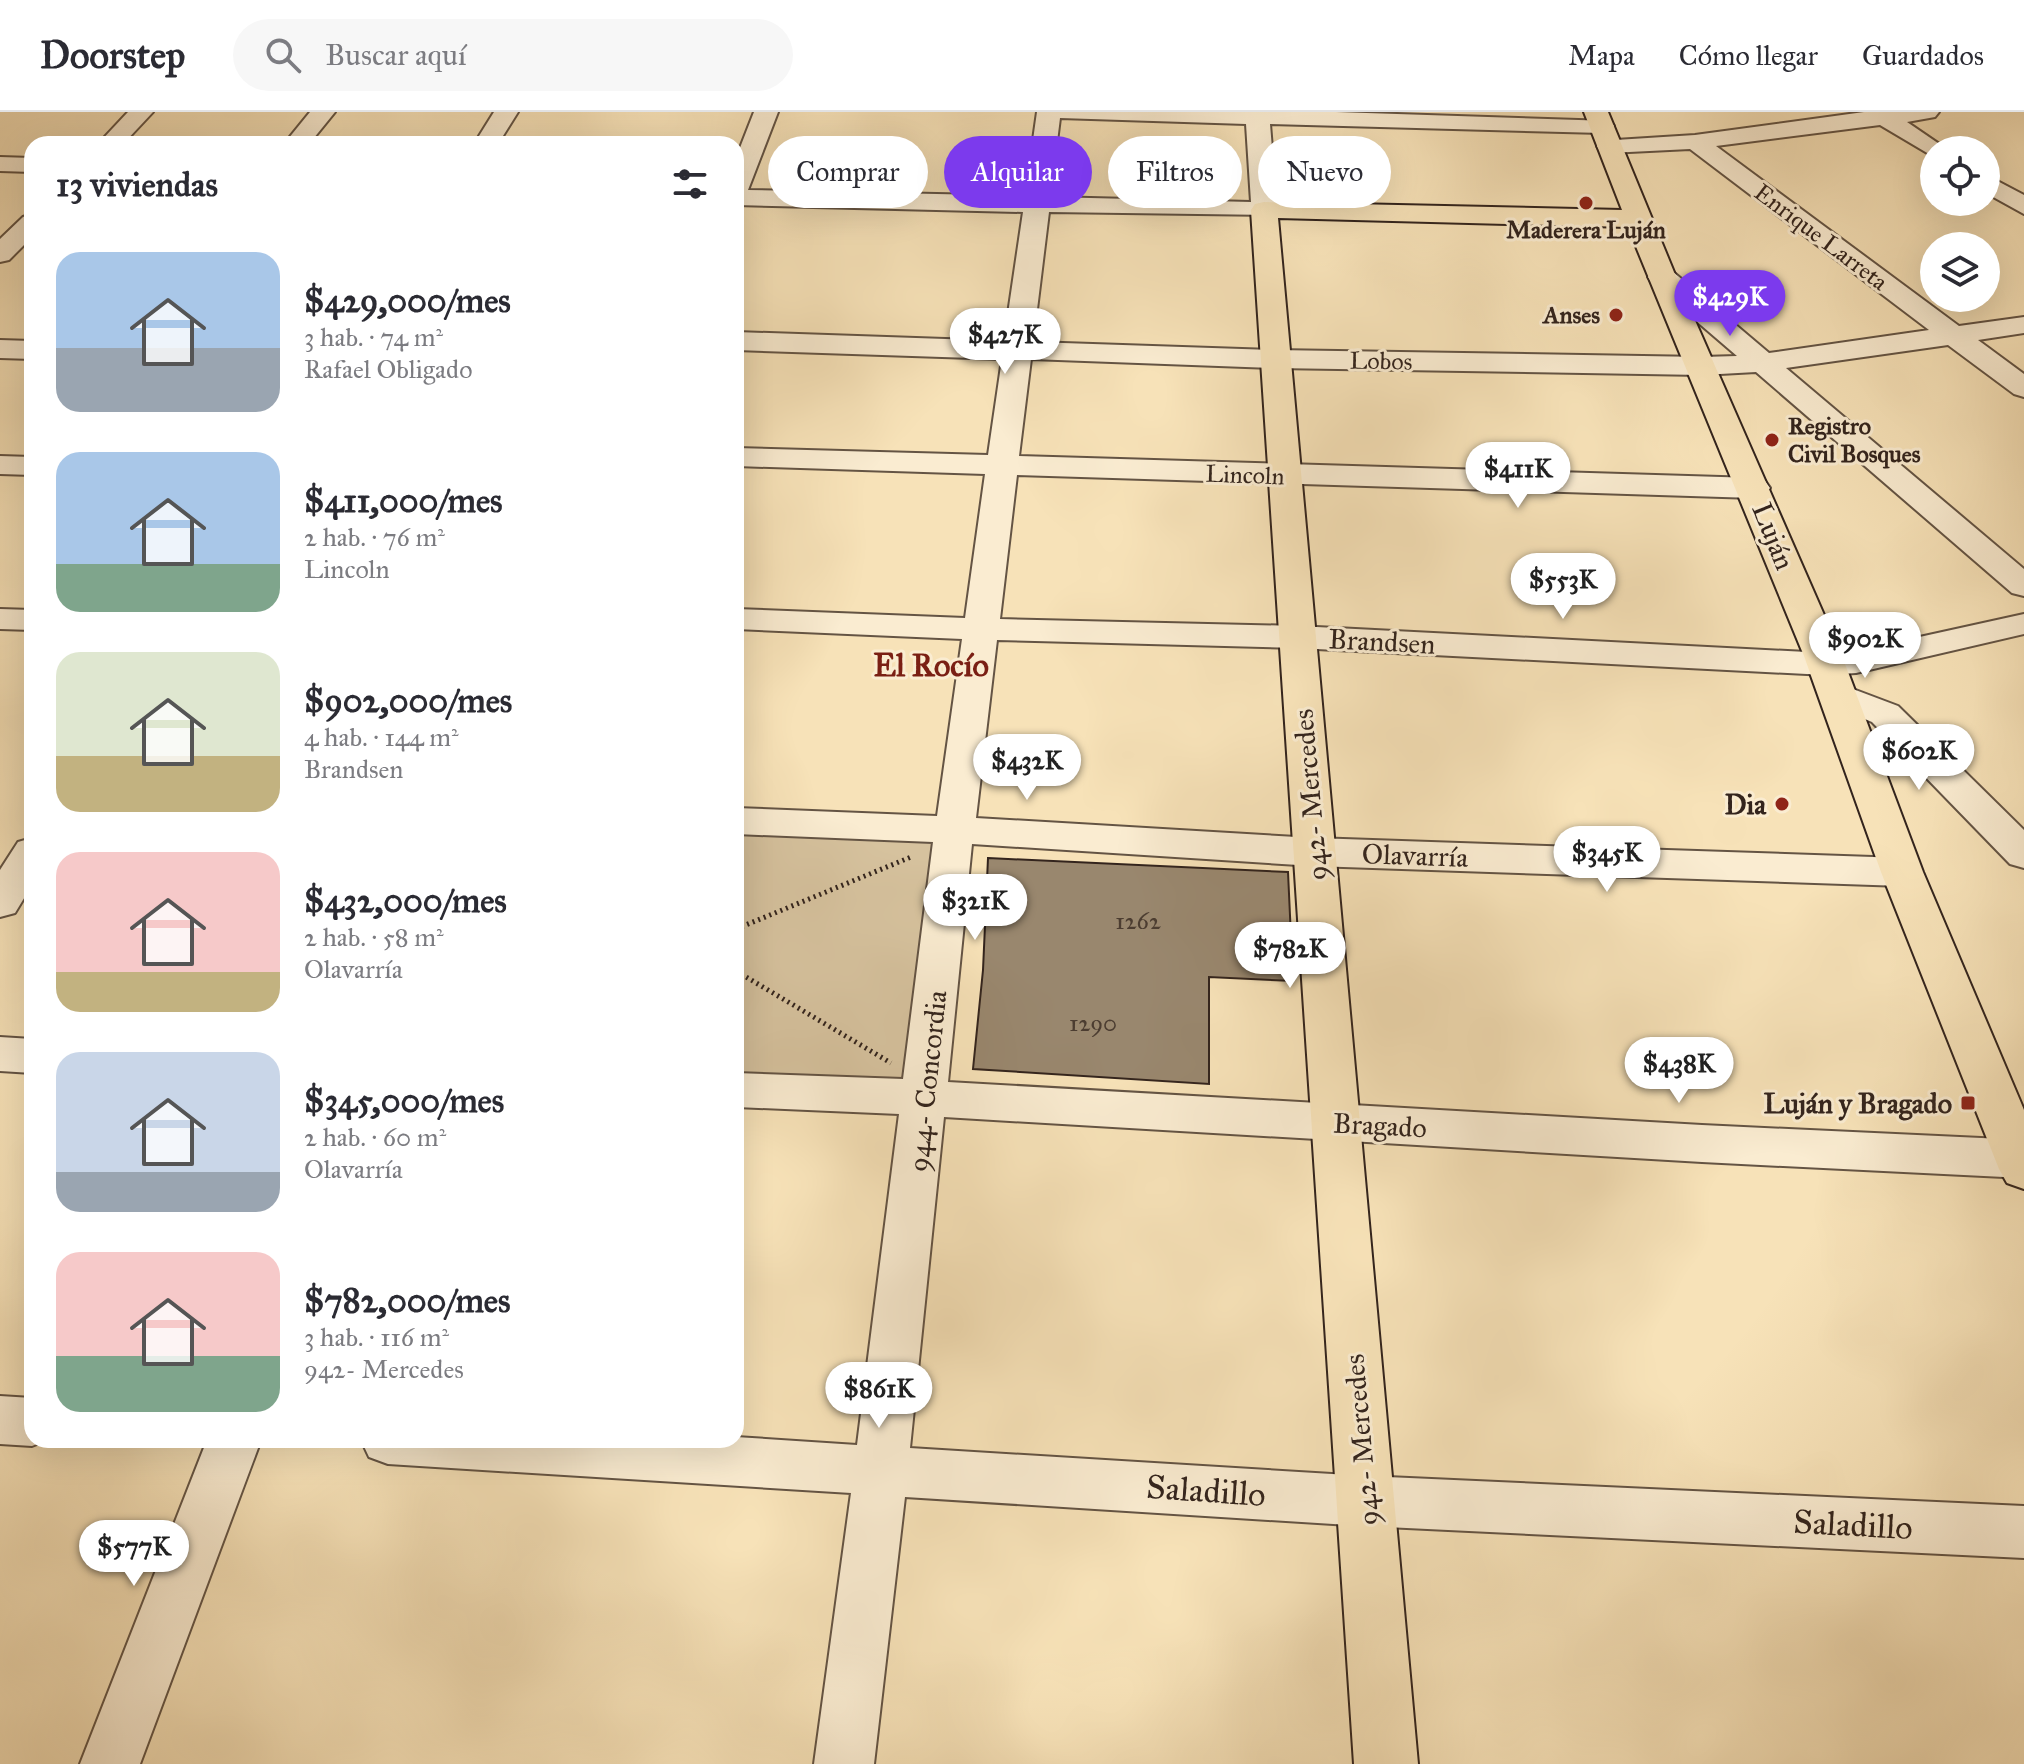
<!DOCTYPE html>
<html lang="es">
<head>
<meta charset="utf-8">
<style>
  body { margin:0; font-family:"IM FELL Great Primer",serif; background:#f7f7f7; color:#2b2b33; height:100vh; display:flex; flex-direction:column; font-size:30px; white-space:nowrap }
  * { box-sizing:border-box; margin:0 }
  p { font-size:26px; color:#7c7c81 }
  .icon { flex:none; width:44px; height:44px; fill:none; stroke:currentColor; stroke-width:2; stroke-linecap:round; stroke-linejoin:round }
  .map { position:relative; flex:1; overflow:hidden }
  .panel { position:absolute; left:24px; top:24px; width:720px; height:1312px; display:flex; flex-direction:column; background:#fff; border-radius:24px; box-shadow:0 8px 32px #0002 }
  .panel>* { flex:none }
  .guide { position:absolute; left:768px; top:24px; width:760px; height:72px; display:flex; gap:16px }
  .controls { position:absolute; left:1920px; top:24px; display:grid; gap:16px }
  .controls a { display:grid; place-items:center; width:80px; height:80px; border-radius:50%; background:#fff; box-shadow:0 8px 32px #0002; font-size:40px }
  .price { position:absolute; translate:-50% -68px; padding:0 18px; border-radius:28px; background:#fff; color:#222; font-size:26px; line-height:52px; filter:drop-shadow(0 2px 4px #0008) }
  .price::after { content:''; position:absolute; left:50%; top:48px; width:24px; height:18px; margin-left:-12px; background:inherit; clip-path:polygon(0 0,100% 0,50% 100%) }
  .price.current { background:#7c3aed; color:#fff }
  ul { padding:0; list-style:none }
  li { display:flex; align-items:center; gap:24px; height:200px; padding:0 32px }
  li span { display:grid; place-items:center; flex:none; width:224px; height:160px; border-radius:24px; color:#555 }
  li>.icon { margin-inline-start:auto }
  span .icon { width:96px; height:96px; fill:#fffc; stroke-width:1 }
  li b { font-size:34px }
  h2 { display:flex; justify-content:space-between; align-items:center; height:96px; padding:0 32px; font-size:34px }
  .tag { padding:0 28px; border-radius:36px; background:#fff; box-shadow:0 8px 32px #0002; font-size:28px; line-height:72px }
  .tag.current { background:#7c3aed; color:#fff }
  header { display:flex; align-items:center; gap:48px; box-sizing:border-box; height:112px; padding:0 40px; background:#fff; border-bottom:2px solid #e1e1e2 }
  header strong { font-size:38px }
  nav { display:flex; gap:44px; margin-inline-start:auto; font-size:28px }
  .search { width:560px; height:72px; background:#f7f7f7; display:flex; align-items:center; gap:20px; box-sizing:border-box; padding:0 28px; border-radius:44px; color:#7c7c81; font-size:30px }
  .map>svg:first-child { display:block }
  .green { fill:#d6c29e; stroke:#84735e; stroke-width:2 }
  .building { fill:#99876e; stroke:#33241d; stroke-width:2 }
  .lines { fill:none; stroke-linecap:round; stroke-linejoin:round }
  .minor-casing { stroke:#645444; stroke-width:4 }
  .major-casing { stroke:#33241d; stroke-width:4 }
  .path { stroke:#33241d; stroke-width:5; stroke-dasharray:2 4; stroke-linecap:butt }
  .minor { fill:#faecd1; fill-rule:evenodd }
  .major { fill:#f7e2b8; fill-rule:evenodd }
  .poi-dot { fill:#8f2418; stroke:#faecd1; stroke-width:3 }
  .labels { text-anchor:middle; stroke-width:6; stroke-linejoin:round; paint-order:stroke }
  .far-poi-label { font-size:24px; font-weight:bold; fill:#33241d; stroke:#faecd1 }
  .far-street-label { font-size:24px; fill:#33241d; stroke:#faecd1 }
  .number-label { font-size:24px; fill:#4c3d31 }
  .street-label { font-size:28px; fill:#33241d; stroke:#faecd1 }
  .poi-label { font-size:28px; font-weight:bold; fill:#33241d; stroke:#faecd1; text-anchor:end }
  .quarter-label { font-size:32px; font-weight:bold; fill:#7a1f14; stroke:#faecd1 }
  .near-street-label { font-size:34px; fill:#33241d; stroke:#faecd1 }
</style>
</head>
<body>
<header>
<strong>Doorstep</strong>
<div class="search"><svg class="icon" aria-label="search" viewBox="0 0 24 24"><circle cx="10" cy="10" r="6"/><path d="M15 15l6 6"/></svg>Buscar aquí</div>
<nav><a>Mapa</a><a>Cómo llegar</a><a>Guardados</a></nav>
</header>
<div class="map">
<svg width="2024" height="1652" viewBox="0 0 2024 1652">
  <rect width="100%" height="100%" fill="#f7e2b8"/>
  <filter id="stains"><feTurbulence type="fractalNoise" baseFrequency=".0025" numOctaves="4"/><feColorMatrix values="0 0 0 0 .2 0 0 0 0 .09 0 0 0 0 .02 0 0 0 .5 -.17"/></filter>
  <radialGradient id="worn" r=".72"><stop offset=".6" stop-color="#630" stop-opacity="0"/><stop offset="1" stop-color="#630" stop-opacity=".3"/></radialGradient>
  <path class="green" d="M736 709 954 718 925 985 736 978Z"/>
  <path class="building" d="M988 746 1288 760 1293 869 1209 865V972L973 957 983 858Z"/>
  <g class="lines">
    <g class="minor-casing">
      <path id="minor" d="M128 0H153L123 32H98Z
        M310 0H335L309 32H284Z
        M494 0H518L498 32H474Z
        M754 0H778L748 78 1025 84 1037 0H1336L1610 9 1614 14 1610 19 1602 21 1270 12 1277 98 1273 103 1049 100 1033 230 1275 238 1702 245 1737 244 1652 171 1648 165 1652 159H1672L1769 241 1929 218 1690 37 1609 41 1600 39 1597 34 1600 29 1695 23 1864 0H1939L1935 5 1907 10 1948 38H1934V45L1880 13 1716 34 1959 214 2024 205V221L1978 228 2024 262V285L2014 282 1948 233 1786 256 2024 457V484L2012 481 1756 260 1702 263 1275 256 1031 247 1019 344 1754 366 1765 369 1770 376 1765 383 1754 386 1017 363 1000 507 1297 514 1826 541 1856 539 2024 502V522L1856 561 1826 563 1297 536 997 528 976 706 1314 726 1902 746 1916 750 1922 760 1916 770 1902 774 1314 754 972 732 948 970 1702 1013 2024 1028V1066L1702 1050 944 1005 910 1336 1365 1364 2024 1394V1446L1365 1414 905 1385 874 1652H814L851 1381 388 1352 369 1345 361 1328H736V1325L857 1333 899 1002 736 995V961L903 967 933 730 736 722V696L937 704 962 527 736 517V497L965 506 985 362 736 354V336L988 343 1002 247 736 238V220L1004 229 1023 100 736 93V46ZM1060 6 1246 12 1251 90 1050 85Z
        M0 45 32 46V60L0 59Z
        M1986 63 2024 83V102L1986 81Z
        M32 102V125L9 148 0 150V127L23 105Z
        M0 228 32 229V247L0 246Z
        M0 344 32 345V363L0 362Z
        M0 497 32 498V518L0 517Z
        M1837 571 1898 594 2024 718V756L2010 752 1872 610 1824 590 1819 582 1824 574Z
        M32 726V773L15 801 0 805V758L18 730Z
        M0 925 32 927V961L0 959Z
        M0 1284 32 1286V1328H47L32 1334 0 1332Z
        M207 1328H261L140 1652H80Z"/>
    </g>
    <g class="major-casing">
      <path id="major" d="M1584 0H1608L1676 165 1842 544 1923 760 2024 998V1077L2007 1071 1999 1057 1881 760 1804 544 1628 115 1278 106 1418 1652H1354L1251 98 1255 92 1264 90 1622 98Z"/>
    </g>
    <path class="path" d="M736 817 911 745
      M736 859 891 951"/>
    <use href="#minor" class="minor"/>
    <use href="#major" class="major"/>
  </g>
  <g class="poi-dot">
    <circle cx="1586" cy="91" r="8"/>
    <circle cx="1616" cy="203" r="8"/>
    <circle cx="1772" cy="328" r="8"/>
    <circle cx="1782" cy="692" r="8"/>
    <rect x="1960" y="983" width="16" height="16" rx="4"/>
  </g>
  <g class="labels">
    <g class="far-poi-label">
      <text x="1586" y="126">Maderera Luján</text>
      <text x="1600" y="211" text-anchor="end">Anses</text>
      <text x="1788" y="322" text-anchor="start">Registro<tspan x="1788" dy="28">Civil Bosques</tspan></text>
    </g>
    <g class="far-street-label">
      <text transform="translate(1821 125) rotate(37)" y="8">Enrique Larreta</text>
      <text transform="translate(1381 249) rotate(1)" y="8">Lobos</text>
      <text transform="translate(1245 363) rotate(2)" y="8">Lincoln</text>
    </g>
    <g class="number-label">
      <text x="1138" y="817">1262</text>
      <text x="1093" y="919">1290</text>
    </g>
    <g class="street-label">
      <text transform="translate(1774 424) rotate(68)" y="10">Luján</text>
      <text transform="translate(1382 529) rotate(3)" y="10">Brandsen</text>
      <text transform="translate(1310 683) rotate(-95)" y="10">942- Mercedes</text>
      <text transform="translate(1415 743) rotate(2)" y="10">Olavarría</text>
      <text transform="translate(927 969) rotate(-84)" y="10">944- Concordia</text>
      <text transform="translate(1380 1013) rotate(3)" y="10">Bragado</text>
      <text transform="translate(1361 1328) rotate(-95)" y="10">942- Mercedes</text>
    </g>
    <g class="poi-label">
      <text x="1766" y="702">Dia</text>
      <text x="1952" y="1001">Luján y Bragado</text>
    </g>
    <g class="quarter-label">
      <text x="931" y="564">El Rocío</text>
    </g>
    <g class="near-street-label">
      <text transform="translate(1206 1378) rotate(4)" y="12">Saladillo</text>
      <text transform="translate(1853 1412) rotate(3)" y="12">Saladillo</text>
    </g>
  </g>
  <rect width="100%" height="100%" filter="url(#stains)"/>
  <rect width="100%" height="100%" fill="url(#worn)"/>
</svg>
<div class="controls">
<a><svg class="icon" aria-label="locate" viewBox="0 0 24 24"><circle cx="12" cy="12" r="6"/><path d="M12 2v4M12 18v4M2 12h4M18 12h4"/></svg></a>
<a><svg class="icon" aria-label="layers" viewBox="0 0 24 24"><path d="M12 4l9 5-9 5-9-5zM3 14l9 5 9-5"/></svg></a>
</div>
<b class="price current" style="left:1730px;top:226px">$429K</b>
<b class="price" style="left:1005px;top:264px">$427K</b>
<b class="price" style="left:1518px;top:398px">$411K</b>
<b class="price" style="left:1563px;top:509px">$553K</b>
<b class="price" style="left:1865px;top:568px">$902K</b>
<b class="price" style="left:1919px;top:680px">$602K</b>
<b class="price" style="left:1027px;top:690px">$432K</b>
<b class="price" style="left:1607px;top:782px">$345K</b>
<b class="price" style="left:975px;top:830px">$321K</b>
<b class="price" style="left:1290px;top:878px">$782K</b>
<b class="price" style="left:1679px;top:993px">$438K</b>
<b class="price" style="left:879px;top:1318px">$861K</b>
<b class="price" style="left:134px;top:1476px">$577K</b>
<div class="guide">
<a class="tag">Comprar</a>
<a class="tag current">Alquilar</a>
<a class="tag">Filtros</a>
<a class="tag">Nuevo</a>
</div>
<section class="panel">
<h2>13 viviendas<svg class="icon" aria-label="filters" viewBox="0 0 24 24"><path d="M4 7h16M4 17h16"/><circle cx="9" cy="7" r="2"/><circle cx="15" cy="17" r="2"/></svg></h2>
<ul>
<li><span style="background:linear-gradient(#a9c7e8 60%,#9aa5b1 0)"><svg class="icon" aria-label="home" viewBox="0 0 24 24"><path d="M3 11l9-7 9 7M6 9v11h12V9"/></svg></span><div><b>$429,000/mes</b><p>3 hab. · 74 m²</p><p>Rafael Obligado</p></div></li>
<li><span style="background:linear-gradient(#a9c7e8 70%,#7fa58c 0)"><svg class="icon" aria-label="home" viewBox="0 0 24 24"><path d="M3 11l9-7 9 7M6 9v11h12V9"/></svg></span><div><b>$411,000/mes</b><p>2 hab. · 76 m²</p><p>Lincoln</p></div></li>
<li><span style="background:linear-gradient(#dfe7d0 65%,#c2b280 0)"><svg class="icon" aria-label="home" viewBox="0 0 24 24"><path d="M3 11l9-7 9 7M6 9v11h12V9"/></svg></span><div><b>$902,000/mes</b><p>4 hab. · 144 m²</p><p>Brandsen</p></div></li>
<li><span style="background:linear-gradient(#f6c9c9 75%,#c2b280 0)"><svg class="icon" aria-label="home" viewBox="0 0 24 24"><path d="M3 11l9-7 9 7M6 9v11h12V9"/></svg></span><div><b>$432,000/mes</b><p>2 hab. · 58 m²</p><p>Olavarría</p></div></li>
<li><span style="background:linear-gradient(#c9d6e8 75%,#9aa5b1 0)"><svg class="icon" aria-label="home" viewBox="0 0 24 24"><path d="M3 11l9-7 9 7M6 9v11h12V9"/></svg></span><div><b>$345,000/mes</b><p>2 hab. · 60 m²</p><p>Olavarría</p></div></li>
<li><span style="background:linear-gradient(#f6c9c9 65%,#7fa58c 0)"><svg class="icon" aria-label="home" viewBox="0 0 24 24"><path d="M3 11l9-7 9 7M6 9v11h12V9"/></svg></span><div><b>$782,000/mes</b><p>3 hab. · 116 m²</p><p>942- Mercedes</p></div></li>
</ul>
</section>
</div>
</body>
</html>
